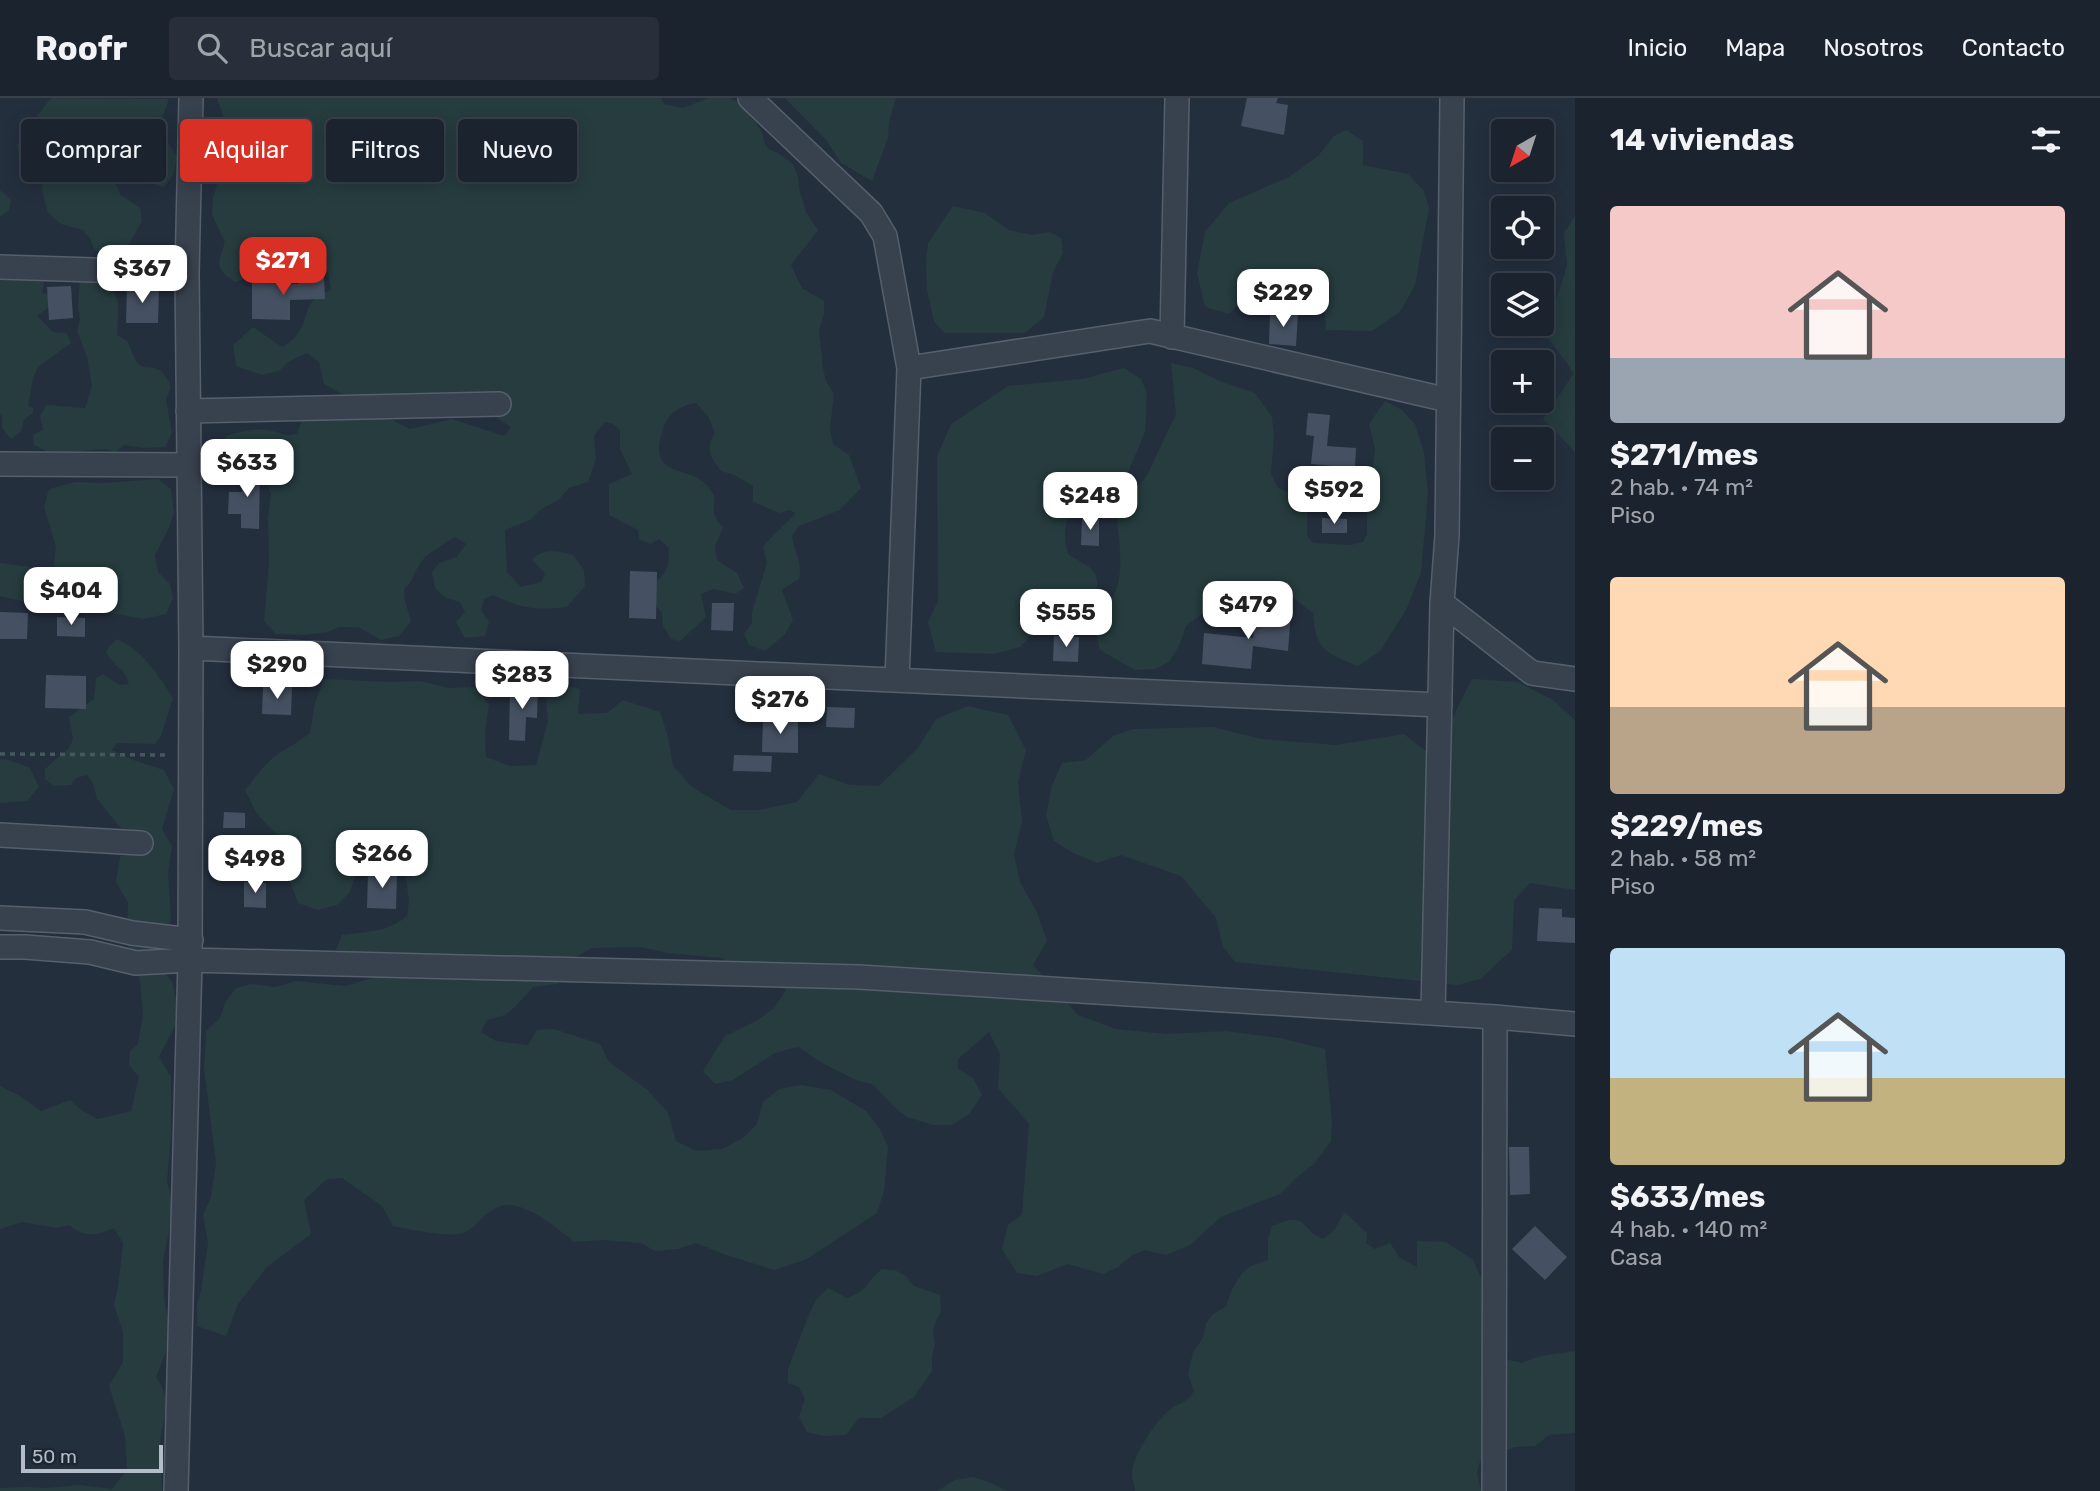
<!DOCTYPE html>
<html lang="es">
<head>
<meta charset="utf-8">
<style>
  body { margin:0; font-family:Rubik,sans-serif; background:#282f3a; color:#f1f3f6; height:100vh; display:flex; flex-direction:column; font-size:26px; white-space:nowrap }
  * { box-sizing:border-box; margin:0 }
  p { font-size:23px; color:#a0a4aa }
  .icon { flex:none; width:38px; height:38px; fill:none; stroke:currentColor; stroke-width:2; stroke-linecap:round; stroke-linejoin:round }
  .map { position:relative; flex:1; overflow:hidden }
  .panel { display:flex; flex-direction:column; background:#1b232e; width:525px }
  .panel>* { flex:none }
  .hud { position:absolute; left:21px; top:21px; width:665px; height:63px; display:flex; gap:14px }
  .needle { width:46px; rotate:219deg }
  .tools { position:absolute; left:1491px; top:21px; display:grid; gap:14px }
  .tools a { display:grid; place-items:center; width:63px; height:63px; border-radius:7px; background:#1b232e; box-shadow:0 4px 18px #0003,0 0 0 2px #39404a; font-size:35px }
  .scale { position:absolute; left:21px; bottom:18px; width:142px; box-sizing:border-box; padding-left:7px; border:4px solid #b4bcc9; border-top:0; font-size:19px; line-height:24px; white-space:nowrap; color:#b4bcc9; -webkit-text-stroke:5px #1d2633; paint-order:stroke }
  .price { position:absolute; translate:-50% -60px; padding:0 16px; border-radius:14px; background:#fff; color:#222; font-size:23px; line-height:46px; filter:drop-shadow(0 2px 4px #0008) }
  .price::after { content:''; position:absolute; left:50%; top:42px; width:21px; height:16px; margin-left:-10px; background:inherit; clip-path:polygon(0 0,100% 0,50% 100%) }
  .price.active { background:#d93025; color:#fff }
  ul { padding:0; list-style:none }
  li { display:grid; align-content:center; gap:14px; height:371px; padding:0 35px }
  li span { display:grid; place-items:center; height:217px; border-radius:7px; color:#555 }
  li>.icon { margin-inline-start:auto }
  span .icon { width:126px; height:126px; fill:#fffc; stroke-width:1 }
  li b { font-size:30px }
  h2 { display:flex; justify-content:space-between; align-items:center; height:84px; padding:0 35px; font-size:30px }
  .tag { padding:0 24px; border-radius:7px; background:#1b232e; box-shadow:0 4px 18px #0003,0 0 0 2px #39404a; font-size:24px; line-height:63px }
  .tag.active { background:#d93025; color:#fff }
  header { display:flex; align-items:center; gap:42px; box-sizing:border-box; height:98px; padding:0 35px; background:#1b232e; border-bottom:2px solid #39404a }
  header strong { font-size:33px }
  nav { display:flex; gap:38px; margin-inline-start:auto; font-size:24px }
  .search { width:490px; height:63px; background:#282f3a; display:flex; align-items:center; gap:18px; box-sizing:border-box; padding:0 24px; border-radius:7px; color:#a0a4aa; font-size:26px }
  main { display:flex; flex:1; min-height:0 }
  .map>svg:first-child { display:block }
  .green { fill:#263c3f }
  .building { fill:#455162 }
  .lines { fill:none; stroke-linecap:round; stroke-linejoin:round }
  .minor-casing { stroke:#565f6c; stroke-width:26 }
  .path { stroke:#44595c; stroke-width:3.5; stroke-dasharray:5 5; stroke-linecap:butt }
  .minor { stroke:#38414e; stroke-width:23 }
</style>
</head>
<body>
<header>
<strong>Roofr</strong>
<div class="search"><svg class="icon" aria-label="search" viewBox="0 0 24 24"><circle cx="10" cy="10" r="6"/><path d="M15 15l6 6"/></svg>Buscar aquí</div>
<nav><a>Inicio</a><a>Mapa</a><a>Nosotros</a><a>Contacto</a></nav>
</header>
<main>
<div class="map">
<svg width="1575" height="1393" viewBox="0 0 1575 1393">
  <rect width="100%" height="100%" fill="#242f3e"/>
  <path class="green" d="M51 0 169 1 159 29 177 59 173 77 164 89 124 78 114 84 121 97 140 110 142 123 124 156 112 162 95 152 90 141 83 132 61 126 48 115 43 97 41 74 19 60 17 47 33 23Z
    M217 0H661L664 6 683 10 708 0H729L738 4 756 25 762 34 764 44 769 51 778 55 793 66 798 78 800 94 806 114 818 132 791 167 802 190 824 203V216L819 233 823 270 826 283 834 296 830 331 833 346 849 357 861 390 840 412 799 428 792 438C794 453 803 465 799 481L782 492 793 522 785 536 765 553 749 547 744 536 752 525V514L767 465 763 449C773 436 785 427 796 415L789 412 780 415 753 404V388L734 377 721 373C711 360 704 350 715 335L708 318 696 305C681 307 667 316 663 331 647 381 685 366 706 386 710 389 713 396 715 400 712 413 714 420 723 430L715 448 717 462 737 475 744 490 735 496 714 491 701 496 706 519 680 543 671 541 663 528 662 515 649 499C653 481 656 486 665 474 670 467 668 458 669 450L659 441 651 446 639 441 638 432 609 417V386L632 376 620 351V332L613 326 605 324 594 337 596 361 588 384 569 390 558 402 540 412 530 422 505 432 507 474 521 489 541 484 545 476 532 461C545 450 558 453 573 457L584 472 585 488 567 509C536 513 521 510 493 497L484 501 481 512 489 523 485 538 465 540 456 524 465 514 460 504 446 500 435 490 432 474 439 465 457 459 466 446 455 439C443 447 426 455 419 467 413 477 413 484 404 491L405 503 411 523 399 538 381 542 358 529H340L328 534 303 537 276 536 264 523 269 464 268 421 271 396 268 389 269 371 256 357 242 363 228 379 220 375 218 353 226 338C240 334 253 330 268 332 282 334 280 339 297 336L302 322 329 316 377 310 392 322 410 331 452 321 504 338 511 329 495 319 382 298 342 296 324 286 319 264 307 255 288 264 279 273 262 277 236 268 233 247 253 229 282 249C286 246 292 243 295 239 312 220 299 203 331 192L328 175 319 169 291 173 284 178C266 176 252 179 235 184 214 170 218 166 225 144L212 117 213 100 217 86 212 71 215 33 225 23Z
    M785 0H896L889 24 888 40 872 83 841 65 826 42Z
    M1346 32 1363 43V67L1408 76 1424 93 1429 110 1415 187 1400 214 1372 233 1326 232 1324 203 1307 192 1253 191 1229 216 1205 209 1197 175 1205 134 1229 105 1289 79 1318 58 1334 38Z
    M0 92 11 102 9 112 0 119Z
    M953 108 985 115 1009 132 1032 137 1050 134 1061 140 1063 155 1053 174 1044 219 1025 235H944L934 223 927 192 926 163 928 145Z
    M1575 118V354L1543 321 1574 275 1545 236 1567 168 1564 135Z
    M0 177 23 182 36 178 44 182 42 194 52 199V207L37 218 53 234 67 235 71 245 38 269 33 280 28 308 33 310V315L24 322 21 333 11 341 2 330V318L0 316Z
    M97 178C124 195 118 209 117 237L127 243C131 249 133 259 137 264 146 277 159 258 171 289L166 301 172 335 165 349 143 350 124 347 116 354 106 351 50 355 34 347 33 337 43 332 40 318 46 307 85 310 92 288 87 259 77 233 80 221 78 210 80 180Z
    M1171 265 1193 270 1222 284 1255 295 1272 319 1274 338 1271 376 1277 389 1286 394 1298 386 1336 383 1350 391 1355 405 1322 407 1307 413V438L1313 445 1351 447 1363 444 1367 436V415L1375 351 1369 326 1385 303 1402 312 1415 326 1424 354 1428 396 1421 475 1406 512 1380 553 1358 568C1327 556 1315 552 1313 515L1293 500 1267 494 1208 511 1186 528 1179 548 1169 564 1155 571 1135 572 1100 552 1097 539 1090 530 1079 529 1076 525C1084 522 1096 520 1102 514 1129 488 1119 446 1116 412L1146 379 1176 316Z
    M1124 270 1141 281 1147 295 1145 334 1126 379 1091 404 1078 403C1065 421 1062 434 1068 456 1091 471 1102 470 1095 501L1052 515 1020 549 995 556 936 554 928 524 938 503 937 358 951 326 1008 288 1082 281Z
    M158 381 171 391 174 414 169 430 155 457 158 474 170 486 173 500 166 516 143 521 117 516 43 508 0 498V465L53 472 56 449 44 409 49 391 76 384 105 385Z
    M116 541C141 550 159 578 173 600L161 638 155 646 117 645 112 652 136 663 164 672 174 691 162 731 172 748 168 774 171 823 159 839 162 873 172 883 176 901 177 924 159 959 171 979V1038L167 1083 174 1110 163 1162 164 1200 169 1225V1246L156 1279C174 1304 161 1322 160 1348 160 1363 162 1378 162 1393H0V1390L27 1389 47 1390 80 1387 112 1391 127 1372 125 1338 109 1288 123 1264V1234L114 1207 118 1189 123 1145 114 1130C95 1138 85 1140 69 1127L57 1130 22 1124 0 1131V988L20 998 41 1013 70 1002 80 1011 97 1021 131 1013 139 979 129 967 130 953 138 946 143 917 140 882 127 843 128 805 116 784 124 734 97 701 93 685 87 677 76 680 71 687 54 688 45 681V671L69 650 73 641 69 619 94 601 96 580 103 576 119 587 129 586C126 571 111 567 106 553Z
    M324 581 392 584 420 583 448 590 476 589 489 607 485 635 486 659 510 668 536 667 548 623 546 602 560 586 580 591 578 616 607 615 623 602 660 614 668 639 673 668 692 689 731 712H759L797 704 819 676 849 687 879 688 918 650 936 621 968 608 1008 617 1026 652 1018 684 1022 724 1014 756 1020 784 1037 814 1047 843 1033 867 1078 917 1116 931 1166 936 1226 933 1280 940 1325 951 1332 1024 1331 1043 1314 1066 1296 1080 1280 1096 1221 1119 1190 1147 1166 1157 1144 1152 1131 1158 1118 1169 1103 1176 1068 1166 1037 1178 1017 1175 1002 1151 1008 1127 1022 1116 1029 1026 998 990 1000 956 989 934 958 961V971L973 980 982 997 969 1016 952 1027H933L907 1019 892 1007 874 987 856 982 824 966 798 949 775 955 733 982 715 986 703 973 725 938 756 923 774 910 786 892 721 860 668 855 640 849 592 850 576 859 557 886 533 889 515 909 505 917 487 922 481 934 496 943 528 947 537 932 554 931 600 946 609 964 648 992 668 1015 676 1043 696 1053 722 1051 743 1040 757 1026 763 1004 779 991 801 987 831 992 866 1013 880 1031 888 1049 884 1093 877 1115 805 1162 774 1172 723 1156 696 1145 678 1151 655 1153 641 1145 603 1142 574 1144C558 1131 521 1099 498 1109 485 1114 476 1130 463 1135 451 1140 407 1131 393 1128L382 1108 342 1080 327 1081 304 1102 311 1136 267 1169 238 1206 226 1238 197 1228V1206L201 1192 208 1145 203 1117 211 1099 216 1065 204 970 206 933 220 920 226 903 236 890 252 886 275 889 296 883 346 888 381 877 336 851 342 837C367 833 387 835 407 818L409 802 404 768 381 759 370 757 358 772 349 795 337 807 318 812 298 805C291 782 277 760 277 737L257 716 245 692C255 679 267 663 281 654 291 648 301 642 310 635L315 605Z
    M1472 581 1518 584 1553 602 1575 622V792L1530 785 1514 803 1512 852 1480 881 1458 887 1235 864 1223 849 1216 820 1181 778 1121 757 1097 765 1073 755 1054 743 1046 717 1052 687 1062 665 1086 662 1113 638 1133 631 1213 629 1262 641 1336 647 1404 636 1428 655 1438 649Z
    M0 661 9 662 30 670 39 689 27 703 0 705Z
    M1345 1114 1367 1135 1366 1145 1375 1151 1390 1145 1400 1160 1417 1169V1143L1446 1144 1473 1162 1483 1184 1486 1213 1481 1240 1488 1257 1522 1265 1540 1258 1575 1253V1335L1549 1337 1535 1348 1515 1349 1480 1363 1477 1375 1481 1393H1135C1135 1388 1132 1382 1132 1377 1131 1359 1155 1325 1168 1313 1179 1303 1183 1309 1194 1293L1188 1276 1193 1254 1203 1240 1206 1225 1212 1217 1226 1208 1232 1191 1243 1174 1251 1168 1268 1162V1141L1272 1128C1309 1112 1298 1130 1323 1141L1334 1132Z
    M882 1171 895 1172 906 1178 914 1188 940 1197 941 1214 935 1225 933 1235 935 1246 932 1259V1273L914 1299 881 1320H859L846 1337 823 1338 807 1334 799 1319 805 1301 799 1289 788 1285V1271L808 1219 817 1200 828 1190 847 1200C869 1192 865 1185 882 1171Z
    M973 1379 991 1385 1007 1393H937L955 1382Z"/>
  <path class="building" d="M1247 0H1278L1276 5 1288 7 1284 37 1241 28Z
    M324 179 325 201 290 202V222L252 221V184L298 186V180Z
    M71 188 73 220 49 222 47 189Z
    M127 188 159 189 158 225H126Z
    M1270 214 1298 216 1296 248 1269 246Z
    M1308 315 1330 317 1327 348 1356 350 1355 370 1311 366 1314 338 1306 337Z
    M243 369H260L259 431 241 430V416H228L229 394H242Z
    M1322 420 1347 421V435H1322Z
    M1082 421H1099V448L1081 447Z
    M630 473 657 474 656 521 629 520Z
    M712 505H734L733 533 711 532Z
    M1257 512 1291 514 1288 553 1253 548 1251 571 1202 566 1204 535 1253 540Z
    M0 514 28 515 27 541H0Z
    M57 519 85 520V539L57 538Z
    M1054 538 1079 539 1078 564 1053 563Z
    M46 577 86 578V611L45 610Z
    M263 589H292L291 617 262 616Z
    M510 589 538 590 537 620 526 619 525 643 509 642Z
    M827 609 855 610 854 630 826 629Z
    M763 621 798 622V655L762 654Z
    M734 657 772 658 771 674 733 673Z
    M224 714 245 715V730H223Z
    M368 774H397L396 811 367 810Z
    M244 784 266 785V810L244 809Z
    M1539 810 1562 811V819L1575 820V845L1537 843Z
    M1509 1049H1529L1530 1096 1510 1097Z
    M1535 1128 1567 1159 1545 1182 1512 1151Z"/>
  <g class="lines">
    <g class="minor-casing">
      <path id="minor" d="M750 0 871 115 885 138 909 270 897 582
        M0 169 187 175
        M1172 239 1177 0
        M909 270 1150 233 1448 302
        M188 313 499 306
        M0 366 188 367
        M1442 505 1532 575 1575 581
        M191 550 1440 607
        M0 737 141 745
        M0 820 85 824 132 835 191 842
        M0 849H25L90 854 136 865 190 862 859 879 1495 919 1575 926
        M1433 915 1442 505 1447 437 1452 0
        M176 1393 190 862 191 550 187 175 191 0
        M1494 1393 1495 919"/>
    </g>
    <path class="path" d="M0 656 169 657"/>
    <use href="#minor" class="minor"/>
  </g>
</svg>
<div class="tools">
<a><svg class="needle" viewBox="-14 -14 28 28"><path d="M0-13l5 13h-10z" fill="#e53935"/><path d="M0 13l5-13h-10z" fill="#a0a4aa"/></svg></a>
<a><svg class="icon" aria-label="locate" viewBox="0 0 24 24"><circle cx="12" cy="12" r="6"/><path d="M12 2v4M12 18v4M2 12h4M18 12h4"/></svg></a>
<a><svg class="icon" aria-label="layers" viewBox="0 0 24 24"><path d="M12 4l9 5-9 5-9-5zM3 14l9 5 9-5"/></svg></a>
<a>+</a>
<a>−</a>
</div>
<div class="scale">50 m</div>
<b class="price active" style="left:283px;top:199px">$271</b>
<b class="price" style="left:142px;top:207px">$367</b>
<b class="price" style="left:1283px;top:231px">$229</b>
<b class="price" style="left:247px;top:401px">$633</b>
<b class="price" style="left:1334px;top:428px">$592</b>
<b class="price" style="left:1090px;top:434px">$248</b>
<b class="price" style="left:71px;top:529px">$404</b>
<b class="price" style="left:1248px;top:543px">$479</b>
<b class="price" style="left:1066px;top:551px">$555</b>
<b class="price" style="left:277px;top:603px">$290</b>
<b class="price" style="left:522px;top:613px">$283</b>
<b class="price" style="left:780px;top:638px">$276</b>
<b class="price" style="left:382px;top:792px">$266</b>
<b class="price" style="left:255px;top:797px">$498</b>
<div class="hud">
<a class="tag">Comprar</a>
<a class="tag active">Alquilar</a>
<a class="tag">Filtros</a>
<a class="tag">Nuevo</a>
</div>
</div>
<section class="panel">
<h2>14 viviendas<svg class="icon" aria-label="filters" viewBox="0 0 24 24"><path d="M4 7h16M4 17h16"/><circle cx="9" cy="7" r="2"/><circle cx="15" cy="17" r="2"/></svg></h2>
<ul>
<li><span style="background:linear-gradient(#f6c9c9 70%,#9aa5b1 0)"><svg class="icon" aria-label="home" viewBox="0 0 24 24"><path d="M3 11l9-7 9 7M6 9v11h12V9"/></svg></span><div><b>$271/mes</b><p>2 hab. · 74 m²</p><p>Piso</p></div></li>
<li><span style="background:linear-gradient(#ffd9b3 60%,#b9a48a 0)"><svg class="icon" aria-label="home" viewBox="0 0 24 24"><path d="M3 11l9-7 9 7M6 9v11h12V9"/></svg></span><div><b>$229/mes</b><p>2 hab. · 58 m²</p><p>Piso</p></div></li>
<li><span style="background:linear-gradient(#bfe0f5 60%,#c2b280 0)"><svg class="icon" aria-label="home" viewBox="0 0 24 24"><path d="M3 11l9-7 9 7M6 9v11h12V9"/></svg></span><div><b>$633/mes</b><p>4 hab. · 140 m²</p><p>Casa</p></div></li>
</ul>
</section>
</main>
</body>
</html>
